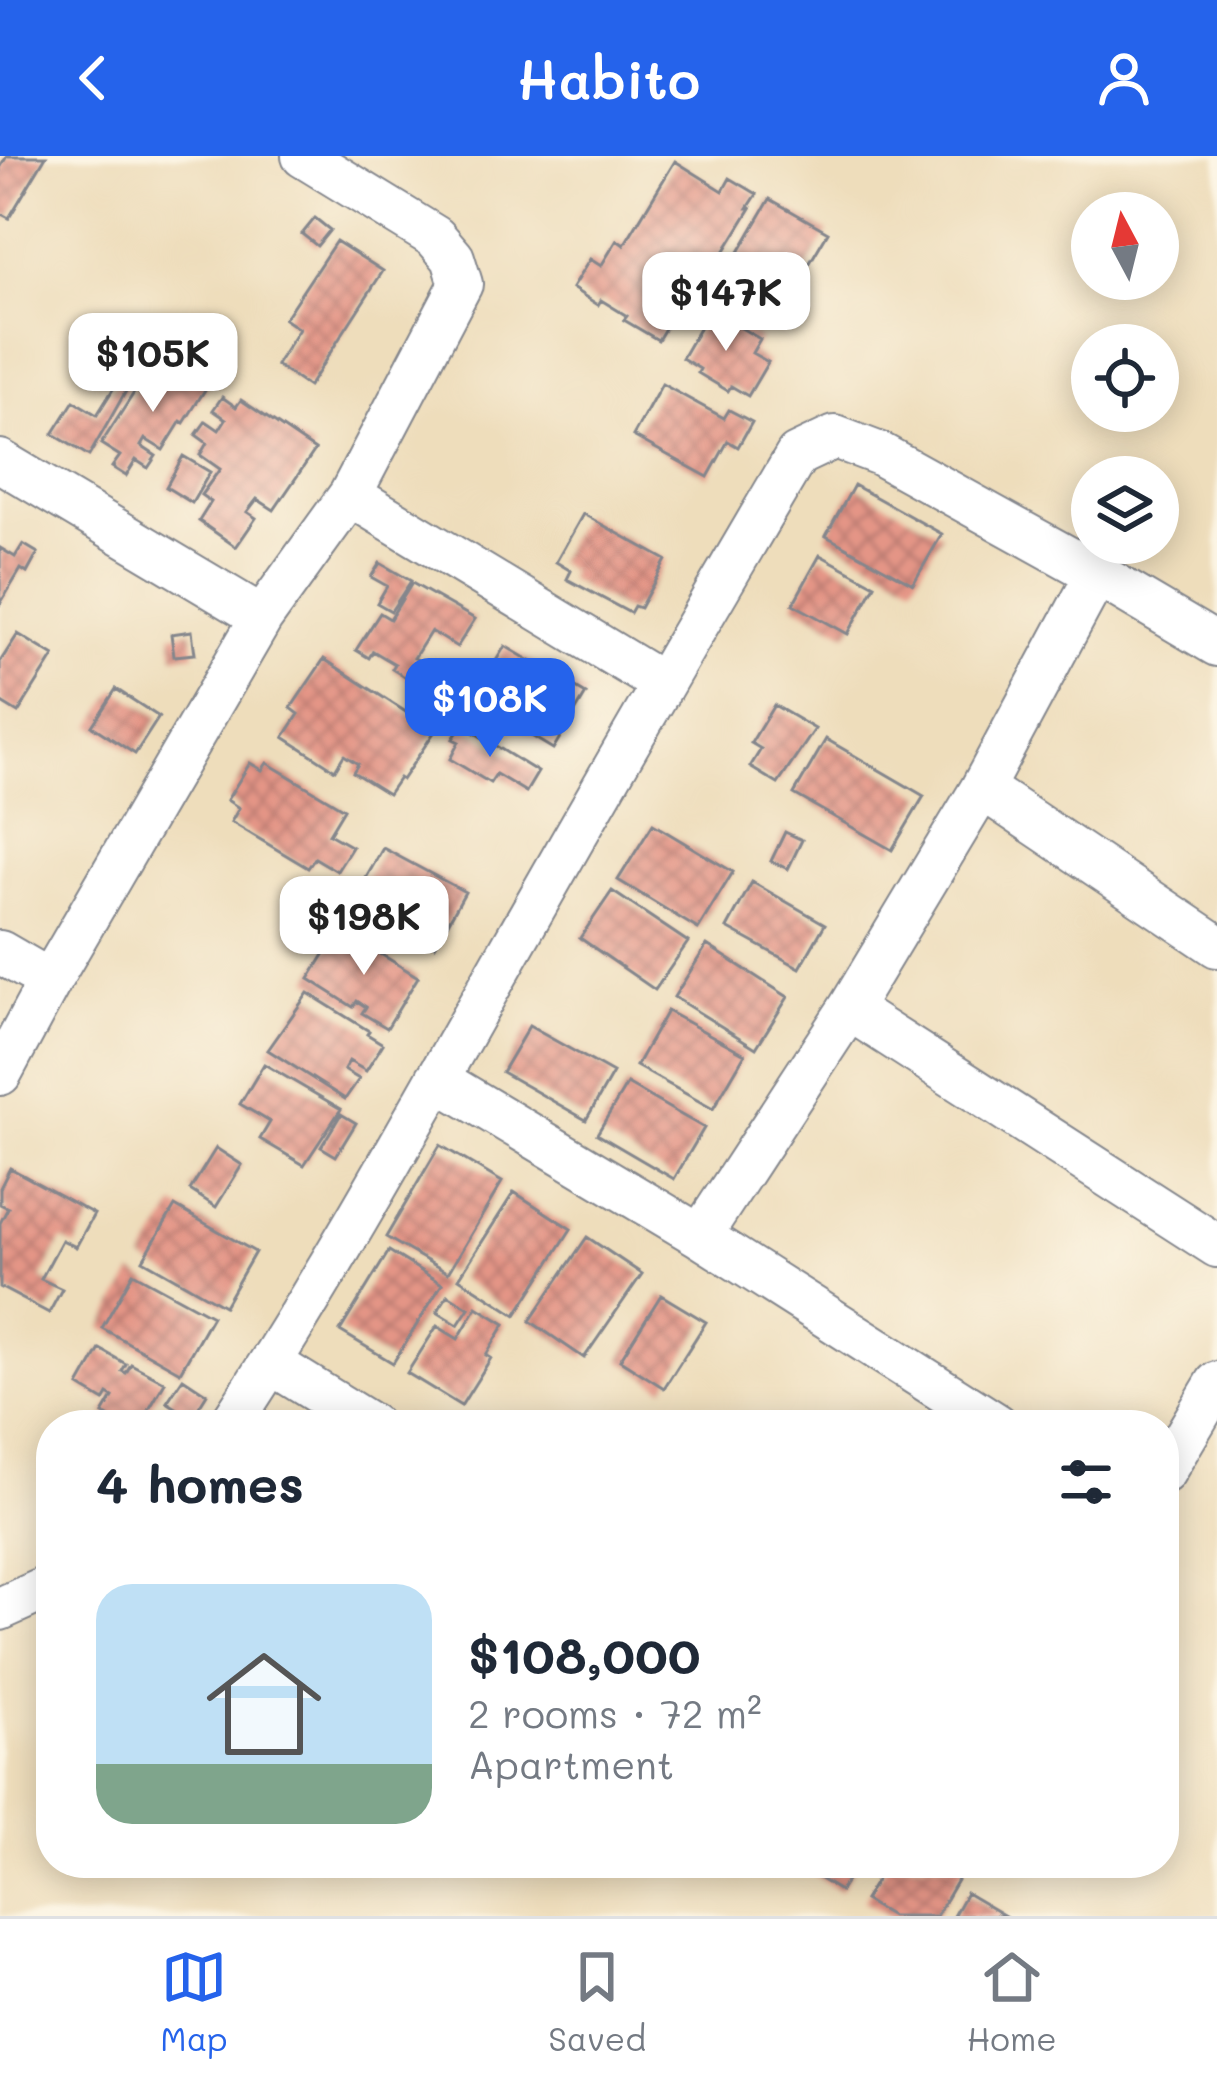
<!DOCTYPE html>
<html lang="en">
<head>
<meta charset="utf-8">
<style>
  body { margin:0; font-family:Mali,sans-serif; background:#f2f2f3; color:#1f2937; height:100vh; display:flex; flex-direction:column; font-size:45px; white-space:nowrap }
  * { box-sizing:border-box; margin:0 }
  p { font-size:39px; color:#747a83 }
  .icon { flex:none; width:66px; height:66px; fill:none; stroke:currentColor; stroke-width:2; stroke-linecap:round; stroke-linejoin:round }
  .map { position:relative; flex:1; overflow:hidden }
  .details { position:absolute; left:36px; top:1254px; width:1143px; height:468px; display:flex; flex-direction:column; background:#fff; border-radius:48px; box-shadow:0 6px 30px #0003 }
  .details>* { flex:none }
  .needle { width:78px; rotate:353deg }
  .tools { position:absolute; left:1071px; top:36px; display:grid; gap:24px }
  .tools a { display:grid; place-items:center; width:108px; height:108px; border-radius:50%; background:#fff; box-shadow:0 6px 30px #0003; font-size:60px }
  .price { position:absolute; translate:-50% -102px; padding:0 27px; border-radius:24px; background:#fff; color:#222; font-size:39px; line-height:78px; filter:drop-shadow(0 3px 6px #0008) }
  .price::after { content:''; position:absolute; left:50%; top:72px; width:36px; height:27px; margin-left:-18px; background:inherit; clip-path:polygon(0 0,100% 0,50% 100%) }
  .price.selected { background:#2563eb; color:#fff }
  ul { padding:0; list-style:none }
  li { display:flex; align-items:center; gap:36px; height:300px; padding:0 60px }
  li+li { border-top:3px solid #e0e1e3 }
  li span { display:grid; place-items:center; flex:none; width:336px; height:240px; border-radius:36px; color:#555 }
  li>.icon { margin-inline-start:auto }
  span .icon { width:144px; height:144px; fill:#fffc; stroke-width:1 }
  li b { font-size:51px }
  h2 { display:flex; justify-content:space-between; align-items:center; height:144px; padding:0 60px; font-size:51px }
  header { display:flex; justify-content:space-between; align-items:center; height:156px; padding:0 60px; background:#2563eb; color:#fff; font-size:54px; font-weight:600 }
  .tab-bar { display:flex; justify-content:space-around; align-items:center; height:168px; border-top:3px solid #e0e1e3; background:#fff; font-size:33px; color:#747a83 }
  .tab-bar a { display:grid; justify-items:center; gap:6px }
  .tab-bar .selected { color:#2563eb }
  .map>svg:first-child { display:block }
  .building { fill:url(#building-cross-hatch) }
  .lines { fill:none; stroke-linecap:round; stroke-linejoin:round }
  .minor-casing { stroke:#84868c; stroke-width:46 }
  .minor { stroke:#fff; stroke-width:42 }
</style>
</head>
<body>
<header><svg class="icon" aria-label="back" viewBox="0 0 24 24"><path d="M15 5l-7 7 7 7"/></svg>Habito<svg class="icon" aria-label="person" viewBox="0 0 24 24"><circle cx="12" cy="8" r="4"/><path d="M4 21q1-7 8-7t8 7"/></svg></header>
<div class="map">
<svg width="1217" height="1760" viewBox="0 0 1217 1760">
  <defs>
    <pattern id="building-cross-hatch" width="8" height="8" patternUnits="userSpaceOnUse" patternTransform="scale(3)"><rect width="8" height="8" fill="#e49586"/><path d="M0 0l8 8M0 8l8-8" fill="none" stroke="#b87a71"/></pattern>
  </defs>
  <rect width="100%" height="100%" fill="#fcf5e5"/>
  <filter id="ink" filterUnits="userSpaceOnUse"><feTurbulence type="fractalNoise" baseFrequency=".00833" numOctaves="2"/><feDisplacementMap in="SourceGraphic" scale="24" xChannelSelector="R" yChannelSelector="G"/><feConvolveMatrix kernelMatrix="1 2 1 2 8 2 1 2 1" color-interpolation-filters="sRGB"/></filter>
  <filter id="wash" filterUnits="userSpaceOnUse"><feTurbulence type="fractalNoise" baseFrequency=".004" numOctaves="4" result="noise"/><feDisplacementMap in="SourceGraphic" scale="48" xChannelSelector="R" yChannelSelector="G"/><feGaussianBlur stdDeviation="2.7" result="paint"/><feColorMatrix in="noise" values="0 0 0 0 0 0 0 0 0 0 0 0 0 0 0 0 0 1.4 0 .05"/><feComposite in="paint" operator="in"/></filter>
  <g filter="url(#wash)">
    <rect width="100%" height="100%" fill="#edb"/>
    <g id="blocks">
      <path class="building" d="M7 0H46L9 62 0 57V12Z
        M675 5 723 35 730 22 757 38 748 52H751L695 143 686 137 658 184 624 164 627 160 601 144 598 149 572 132 590 103 601 110 617 84 624 89Z
        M770 43 828 76 792 137 763 121 750 142 722 125Z
        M315 62 330 74 317 90 302 78Z
        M336 85 383 115 308 231 276 209 299 173 284 163Z
        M710 154 760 183 752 197 768 206 748 240 731 230 728 235 698 217 700 213 682 202Z
        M198 191 225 208 214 226 186 209Z
        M164 202 208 229 184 267 181 265 163 294 145 283 141 290 156 300 148 312 136 304 126 320 112 311 120 300 101 288 141 226 147 230Z
        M120 222 130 228 89 300 53 278 74 245 97 259Z
        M662 228 724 262 729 254 752 266 738 291 728 285 708 321 633 280Z
        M222 241 236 251 241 244 315 294 274 354 257 343 247 356 256 362 236 391 199 365 211 346 201 339 220 313 200 299 207 287 196 279 206 265 219 274 226 263 213 254Z
        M183 300 210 316 192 347 166 331Z
        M854 329 942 378 913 428 826 380Z
        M583 358 666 404 640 452 634 450 630 457 567 423 571 415 556 406Z
        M23 388 38 397 27 417 21 413 0 448V392L15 401Z
        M820 399 875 429 848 478 793 448Z
        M380 407 411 425 391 455 377 447 387 430 371 421Z
        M412 427 475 463 457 491 431 475 414 502 427 509 416 528 392 513 395 508 373 495 369 502 356 494 380 457 390 463Z
        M192 475 195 498 174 500 171 478Z
        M18 478 54 500 18 557 0 546V506Z
        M505 490 586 538 553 593 472 544Z
        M324 503 435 575 402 624 399 622 388 638 353 616 358 608 344 599 335 614 284 581 299 558 291 552Z
        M429 519 448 530 437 548 418 537Z
        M116 533 159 561 135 598 92 570Z
        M774 549 815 573 778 628 750 611 761 593 751 587Z
        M462 569 538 616 526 636 496 618 490 627 450 603 459 586 453 583Z
        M826 583 924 640 892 694 794 638Z
        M250 607 262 614 267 607 344 653 329 678 352 691 337 715 315 702 308 712 231 666 239 652 227 644Z
        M653 668 733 716 698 773 618 724Z
        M785 676 802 684 788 713 771 705Z
        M383 692 465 736 435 790 353 745Z
        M752 726 825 768 800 812 727 772Z
        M612 735 688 786 655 834 580 782Z
        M340 773 418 821 387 872 362 857 366 851 357 845 353 851 309 823Z
        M707 789 788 841 756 892 674 841Z
        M308 837 369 875 367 878 383 888 366 915 349 905 344 914 359 923 345 943 268 894Z
        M667 855 745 898 713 953 636 910Z
        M529 870 613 917 586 964 502 916Z
        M264 908 341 953 304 1009 260 983 270 966 240 948Z
        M627 928 704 972 674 1023 597 978Z
        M341 958 356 967 336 1000 321 991Z
        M440 989 502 1026 448 1117 386 1081Z
        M216 992 242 1009 216 1051 190 1034Z
        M10 1012 94 1058 76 1091 62 1084 41 1123 62 1133 49 1157 0 1131V1067L8 1052 0 1048V1032Z
        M514 1036 571 1073 516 1159 459 1122Z
        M175 1050 255 1096 224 1150 143 1104Z
        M587 1081 642 1118 584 1202 530 1165Z
        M389 1095 442 1128 393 1207 340 1175Z
        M133 1117 212 1160 180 1216 102 1172Z
        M448 1139 469 1152 458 1169 437 1156Z
        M661 1139 706 1166 664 1232 620 1204Z
        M477 1151 505 1168 486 1199 491 1202 461 1250 407 1217 437 1170 458 1183Z
        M100 1193 126 1208 122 1215 126 1217 131 1208 165 1226 140 1269H122L103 1258 113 1241 108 1238 104 1245 79 1230Z
        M183 1222 207 1238 192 1262 167 1246Z
        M794 1707H858L840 1735Z
        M887 1707H967L936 1760H891L864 1744Z
        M966 1737 1005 1760H953Z"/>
    </g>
  </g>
  <g filter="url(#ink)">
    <use href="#blocks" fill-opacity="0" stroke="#84868c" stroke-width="3"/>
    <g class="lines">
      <g class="minor-casing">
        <path id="minor" d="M303 0 435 81 453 102 461 128 350 339
          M0 305 262 461
          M982 632 1217 790
          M0 796 50 825
          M849 853 1217 1090
          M0 918 50 825 262 461 350 339 661 527
          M437 923 700 1080 997 1269
          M700 1080 849 853 982 632 1097 418
          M271 1207 371 1269
          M230 1269C332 1114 422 950 513 789 606 625 701 461 797 299L835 281 880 298 1097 418 1217 489
          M1164 1316 1217 1227
          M0 1453 51 1430"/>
      </g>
      <use href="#minor" class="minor"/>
    </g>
  </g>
</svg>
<div class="tools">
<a><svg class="needle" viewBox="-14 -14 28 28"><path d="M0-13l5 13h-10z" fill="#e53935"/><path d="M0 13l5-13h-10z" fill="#747a83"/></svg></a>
<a><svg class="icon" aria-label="locate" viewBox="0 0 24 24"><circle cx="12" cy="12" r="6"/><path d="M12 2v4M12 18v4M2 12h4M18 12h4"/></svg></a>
<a><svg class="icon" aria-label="layers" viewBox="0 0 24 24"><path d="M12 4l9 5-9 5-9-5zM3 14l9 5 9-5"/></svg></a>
</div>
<b class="price" style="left:726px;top:198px">$147K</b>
<b class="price" style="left:153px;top:259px">$105K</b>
<b class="price selected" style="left:490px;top:604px">$108K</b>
<b class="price" style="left:364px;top:822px">$198K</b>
<section class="details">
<h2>4 homes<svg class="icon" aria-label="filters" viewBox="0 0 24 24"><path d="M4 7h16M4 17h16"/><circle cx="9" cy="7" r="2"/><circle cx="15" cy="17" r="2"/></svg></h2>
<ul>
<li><span style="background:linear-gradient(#bfe0f5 75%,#7fa58c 0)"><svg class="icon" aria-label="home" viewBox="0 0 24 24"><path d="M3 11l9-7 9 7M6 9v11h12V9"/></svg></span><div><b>$108,000</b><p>2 rooms · 72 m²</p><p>Apartment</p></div></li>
</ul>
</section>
</div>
<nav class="tab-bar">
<a class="selected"><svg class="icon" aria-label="map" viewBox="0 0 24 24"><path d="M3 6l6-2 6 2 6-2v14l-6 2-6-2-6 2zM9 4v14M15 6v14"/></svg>Map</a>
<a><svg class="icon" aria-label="saved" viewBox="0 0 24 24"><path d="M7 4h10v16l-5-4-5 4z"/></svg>Saved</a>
<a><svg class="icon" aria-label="home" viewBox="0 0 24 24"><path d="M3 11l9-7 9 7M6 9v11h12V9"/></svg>Home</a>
</nav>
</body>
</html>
